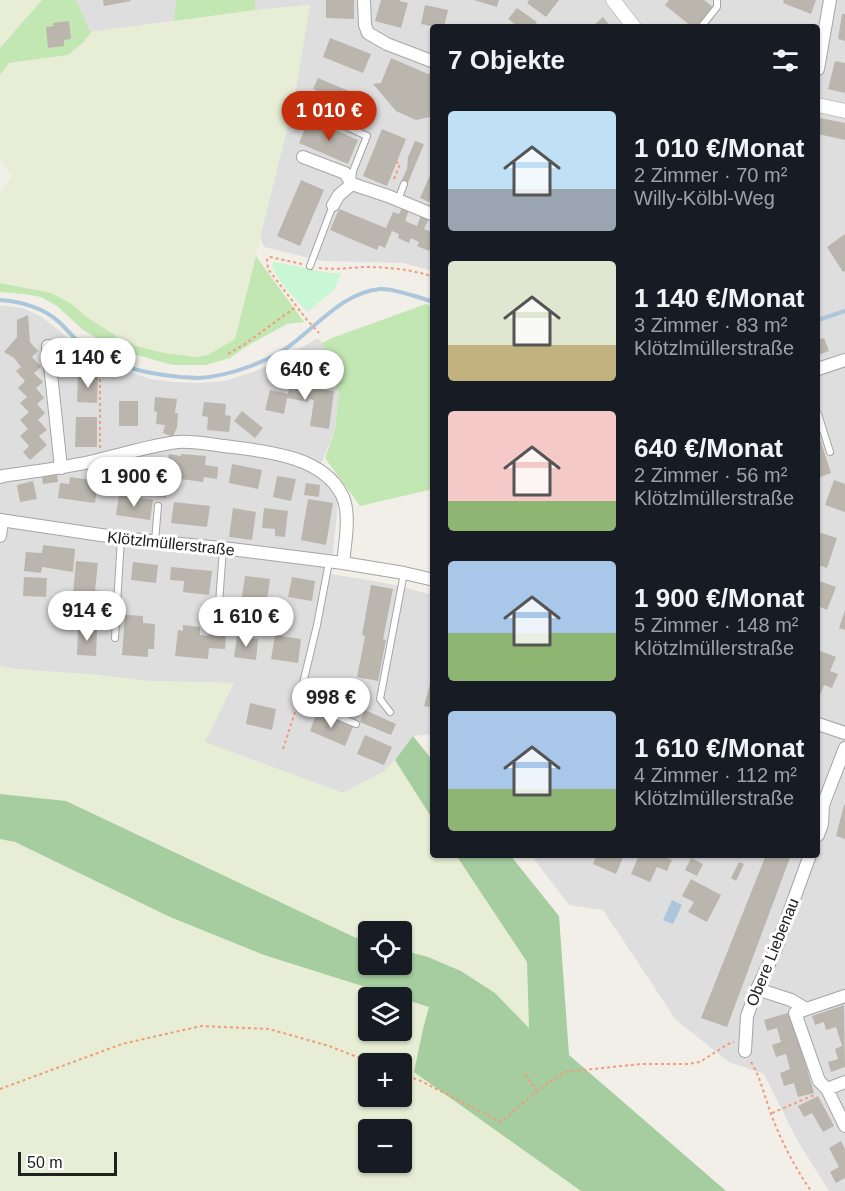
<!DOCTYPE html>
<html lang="de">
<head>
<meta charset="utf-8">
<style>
  body { margin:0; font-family:Arial,sans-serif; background:#20242c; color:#f1f3f6; height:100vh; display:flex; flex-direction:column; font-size:22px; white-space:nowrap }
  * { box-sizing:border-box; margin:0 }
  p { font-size:20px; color:#9ea1a6 }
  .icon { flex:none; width:33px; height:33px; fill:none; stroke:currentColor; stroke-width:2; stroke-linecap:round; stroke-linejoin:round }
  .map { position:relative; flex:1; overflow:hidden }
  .drawer { position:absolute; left:430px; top:24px; width:390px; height:834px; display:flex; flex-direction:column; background:#171b24; border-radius:6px; box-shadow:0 2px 4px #0004 }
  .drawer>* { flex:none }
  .controls { position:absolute; left:358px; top:921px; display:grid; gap:12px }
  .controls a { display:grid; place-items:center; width:54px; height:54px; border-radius:6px; background:#171b24; box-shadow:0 2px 4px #0004; font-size:30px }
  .scale { position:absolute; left:18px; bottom:15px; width:99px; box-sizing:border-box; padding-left:6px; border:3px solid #212121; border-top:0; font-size:16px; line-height:21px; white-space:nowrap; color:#212121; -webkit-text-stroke:4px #fff; paint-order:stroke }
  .price { position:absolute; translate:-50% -51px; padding:0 14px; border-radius:21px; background:#fff; color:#222; font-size:20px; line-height:39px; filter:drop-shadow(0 2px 3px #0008) }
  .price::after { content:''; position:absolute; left:50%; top:36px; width:18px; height:14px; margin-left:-9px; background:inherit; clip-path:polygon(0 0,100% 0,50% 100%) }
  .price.active { background:#c4300e; color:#fff }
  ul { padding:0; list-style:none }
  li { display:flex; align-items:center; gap:18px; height:150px; padding:0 18px }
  li span { display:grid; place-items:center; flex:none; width:168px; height:120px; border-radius:6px; color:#555 }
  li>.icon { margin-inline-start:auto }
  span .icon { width:72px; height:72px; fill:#fffc; stroke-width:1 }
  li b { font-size:26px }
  h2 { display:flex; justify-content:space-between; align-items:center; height:72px; padding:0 18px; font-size:26px }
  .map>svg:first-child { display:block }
  .residential { fill:#dfdede }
  .farmland { fill:#e7eed5; fill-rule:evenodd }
  .grass { fill:#c2e7b2 }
  .forest { fill:#a5cda0 }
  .park { fill:#c9f6d5 }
  .water { fill:#acc7db }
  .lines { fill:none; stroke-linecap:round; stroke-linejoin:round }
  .stream { stroke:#acc7db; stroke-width:4 }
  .building { fill:#bab6ae }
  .service-casing { stroke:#a5a5a5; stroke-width:8 }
  .minor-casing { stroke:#a5a5a5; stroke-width:14 }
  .tertiary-casing { stroke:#a5a5a5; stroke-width:15 }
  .path { stroke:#f19c79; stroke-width:2; stroke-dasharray:3 3; stroke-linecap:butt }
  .service { stroke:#fff; stroke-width:6 }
  .minor { stroke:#fff; stroke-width:12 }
  .tertiary { stroke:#fff; stroke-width:14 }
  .labels { text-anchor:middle; stroke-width:6; stroke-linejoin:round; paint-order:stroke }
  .street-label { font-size:16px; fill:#212121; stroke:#fff }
</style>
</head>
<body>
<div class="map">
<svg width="845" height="1191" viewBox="0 0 845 1191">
  <rect width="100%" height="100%" fill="#f1efe8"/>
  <path class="residential" d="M76 0H176L174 21 91 32Z
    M255 0H845V1191H829L797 1140 764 1074 729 1062 676 1020 603 910 569 905 531 855H818V27H434L433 271 403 263 322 261 264 247 260 237 294 100 309 5 255 10Z
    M0 305 23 308 42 317 84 351 114 366 150 379 174 382 199 383 225 381 253 372 278 361 318 338 322 343 339 393 335 430 316 476 332 490 338 502 331 574 385 583 433 595V734L413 736 395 760 383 772 343 793 204 742 233 683 149 681 98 675 14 669 0 666Z"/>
  <path class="farmland" d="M0 0H42L0 48Z
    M310 5 294 100 235 340 208 355 195 357 164 353 136 346 116 336 85 316 72 304 51 293 0 283V192L12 176 4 166 0 157V75L9 63 68 55 84 42 91 32 255 10Z
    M0 666 14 669 98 675 149 681 234 683 205 742 343 793 383 772 395 760 433 820 434 855H456L527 962 529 1029 495 993 461 971 428 957 402 950V932H369V941L354 937 66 801 0 794Z
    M0 839 15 842 170 917 264 955 401 997 369 998V1030H402V998L430 1007 423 1029 415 1072 581 1191H0ZM369 1064H402V1096H369ZM369 1130H402V1162H369Z"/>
  <path class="grass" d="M42 0H76L91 32 84 42 68 55 9 63 0 75V48Z
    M176 0H255V10L174 21Z
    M256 256 304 322 287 324 247 346 230 358 206 365H173L116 349 83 330 57 306 41 297 24 294 0 292V283L51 293 72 304 85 316 116 336 136 346 164 353 195 357 208 355 235 339Z
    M426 304 434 308 433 489 360 506 325 458 335 430 339 393 322 343 332 338Z"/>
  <path class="forest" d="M413 736 433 761V820L395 760Z
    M0 794 66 801 354 937 369 941V964H402V950L428 957 461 971 495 993 529 1028 527 962 456 855H510L559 916 569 1055 726 1191H581L414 1072 423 1029 429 1007 264 955 170 917 15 842 0 839Z"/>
  <path class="park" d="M275 262 328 273H341L335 289 307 312C297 300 274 278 272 264Z"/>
  <path class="water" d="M672 900 682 905 673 924 663 920Z"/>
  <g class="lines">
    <path class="stream" d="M0 300C20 301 44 308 59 322 69 331 77 343 89 350 116 367 148 374 180 377 186 377 193 378 199 378 230 376 272 361 296 341 321 321 346 292 380 289 394 288 420 298 434 302
      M818 320 845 311"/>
  </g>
  <path class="building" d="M103 0H130L131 1 104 6Z
    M326 0H354V19L326 18Z
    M381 0H400L399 1 408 3 401 28 375 21Z
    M474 0H499L497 7Z
    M529 0H559L546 17 527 3Z
    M669 0H704L713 7 697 27H692L665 5Z
    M784 0H816L811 14 783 3Z
    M425 5 448 10 444 27H435L421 24Z
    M517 8 537 22 534 27H519L508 19Z
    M842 14H845V41L838 39Z
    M603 17 611 27H592Z
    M69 21 71 39 64 40V46L48 48 46 27 54 26 53 23Z
    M330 38 371 54 363 73 323 57Z
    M391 58 428 74 434 72V116L416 120 396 111 373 84 381 83Z
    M835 61 845 63V93L828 89Z
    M318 78 363 97 358 108 313 89Z
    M341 111 366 122 363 130 338 119Z
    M820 118 845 123V140L818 134Z
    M309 119 358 140 348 164 299 143Z
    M382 129 406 139 387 186 363 176Z
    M415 141 424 144 407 185 401 182 407 169 408 157Z
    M434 166V204L420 198Z
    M301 180 324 190 300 246 277 236Z
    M402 208 409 210 405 221 417 226 421 215 429 218 424 229 434 233V247L431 246 429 251 417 246 419 242 411 238 409 243 398 238 399 234 392 231 385 248 379 245 377 250 330 230 339 209 386 228 393 212 399 214Z
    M845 234V271L843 272 827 247Z
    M28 315 30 342 38 351 32 357 41 367 34 373 43 382 36 388 44 398 37 404 45 413 38 420 47 430 39 436 47 445 30 460 23 452 29 446 20 436 28 429 20 420 29 412 20 403 27 397 18 388 25 381 16 371 21 367 14 358 4 352 17 337V320Z
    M824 338 829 351 818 355V340Z
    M78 374 98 375 97 403 77 402Z
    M298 374 311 376 310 383 312 384V388L334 391 329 429 310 426 314 400 309 399 308 402 287 398 284 414 265 410 270 390 288 394 290 383 296 384Z
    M155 397 177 399 175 413H178L177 427 173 437 163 433 165 425 156 424 157 412 154 411Z
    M119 401H138V426H119Z
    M204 402 226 404 225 415 231 416 229 432 207 430 208 417 202 416Z
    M242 411 263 428 255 438 234 421Z
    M76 417H97V447H75Z
    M818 433 831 473 818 478Z
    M169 454 181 456V454L206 456 205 465 218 467 217 479 204 477 203 482 166 477V475L160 474 161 464H167Z
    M232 464 262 470 258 489 229 483Z
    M57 474 58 482 43 484 42 476Z
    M277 476 296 479 291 501 273 497Z
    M70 477 98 481 95 503 58 498 60 483 69 484Z
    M834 480 845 484V512L825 505Z
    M33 481 37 499 20 502 17 485Z
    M306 483 320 485 319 497 304 495Z
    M156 485 167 491 166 498 155 496Z
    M119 495 153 500 150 520 116 515Z
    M308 499 333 503 326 545 301 540Z
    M174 502 210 506 207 527 171 523Z
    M233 508 256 512 252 540 229 537Z
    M264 508 288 511 285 537 275 536V529L262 528Z
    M818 532 837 538 827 568 818 565Z
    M43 545 75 549 73 572 42 567 41 573 24 571 26 552 42 553Z
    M76 561 98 563 95 590 110 592 108 610 97 608 95 624 79 622 82 596 73 595Z
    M133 562 158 565 156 583 131 580Z
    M171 567 212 571 209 595 183 592 184 581 170 580Z
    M245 576 270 579 267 600 242 597Z
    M24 577 47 578 46 597 23 596Z
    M292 577 315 581 312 601 288 597Z
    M819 581 836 587 827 610 818 606V584Z
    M371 585 393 589 383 639 386 640 378 681 357 677 365 636 362 635Z
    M845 610V630L839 628Z
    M125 615 143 616V623L155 624 154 649H148V657L122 655Z
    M183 625 200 627V635L209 636V630L226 632 225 649 209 648 208 659 175 656 178 630 183 631Z
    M78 629 97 630 96 656 77 655Z
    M275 635 301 639 298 663 271 659Z
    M237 636 258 639 256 660 234 657Z
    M818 650 836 657 830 671 838 674 832 688 824 685 820 695 818 694Z
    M433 673H434V708L424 706Z
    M339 684 367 697 360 711 332 698Z
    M250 703 276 709 272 730 246 724Z
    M365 710 396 724 391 735 360 722Z
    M317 712 353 727 345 746 310 731Z
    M365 735 392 747 384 765 357 754Z
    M844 805H845V839L836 836Z
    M597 855H624L616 874 593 864Z
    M639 855H662L661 856 672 860 667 871 657 867 650 882 631 874Z
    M766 855H791L727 1027 701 1018Z
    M691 858 703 864 697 876 685 870Z
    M739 862 744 864 736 881 731 878Z
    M691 879 721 895 707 922 688 912 694 902 682 896Z
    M844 1005 845 1067 831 1072 828 1062 838 1059 835 1049 842 1046 836 1027 826 1030 824 1022 815 1025 812 1016Z
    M791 1012 814 1093 798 1097 794 1083 784 1086 780 1073 790 1069 786 1054 776 1057 772 1045 781 1042 777 1028 767 1031 764 1020Z
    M818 1096 834 1126 823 1132 812 1113 804 1117 798 1106Z
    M841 1141 845 1149V1178L836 1183 830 1172 839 1167 829 1148Z"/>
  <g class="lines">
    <g class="service-casing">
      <path id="service" d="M701 27 717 7V0
        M330 128 334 121 367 136 353 171 352 181
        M398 200 404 184
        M310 266 333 205
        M818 414 830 452
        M155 541 158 506
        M329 562 317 625 299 700 356 724
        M217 631 223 548
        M115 638 121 538
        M390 712 380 699 404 573"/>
    </g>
    <g class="minor-casing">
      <path id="minor" d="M364 0 365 25 368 33 387 44 434 62
        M818 69 830 0
        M303 157 345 173 352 184 339 195 333 205
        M352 184 388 196 434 215
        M48 346 61 468
        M818 369 845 360
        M0 477 3 476C35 471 66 468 98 460 125 454 151 445 178 442 193 441 209 444 224 446 263 451 322 455 342 495 351 512 345 544 343 563
        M0 520 121 538 231 549 343 563 404 573 434 580
        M0 536 2 520
        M818 724 845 733
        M818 835 822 824 823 805 845 748
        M757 989 791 1000 806 1009
        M845 996 795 1013 819 1081 827 1089 845 1126
        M745 1051 747 1016 757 989 775 951 810 855
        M827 1089 845 1082"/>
    </g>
    <g class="tertiary-casing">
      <path id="tertiary" d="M613 0 634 27
        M818 105 845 111"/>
    </g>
    <path class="path" d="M394 179 400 164 396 162
      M302 264 270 257 267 259 268 269 307 320 319 333
      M319 268C334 270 348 268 363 267 387 267 410 269 434 277
      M228 354 245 344 297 306
      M100 448V377
      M283 749 296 709
      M751 1062C762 1080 765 1100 773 1119 783 1145 796 1169 811 1191
      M402 1074 421 1081 501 1122 537 1091 564 1072 641 1064H688L700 1062 728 1044 734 1042
      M525 1074 537 1091
      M0 1089 122 1044 201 1026 269 1029 329 1046 375 1064
      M772 1113 814 1095"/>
    <use href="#service" class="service"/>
    <use href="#minor" class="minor"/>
    <use href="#tertiary" class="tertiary"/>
  </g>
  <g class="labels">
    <g class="street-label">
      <text transform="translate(171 543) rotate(6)" y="6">Klötzlmüllerstraße</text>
      <text transform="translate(772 952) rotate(-68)" y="6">Obere Liebenau</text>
    </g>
  </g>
</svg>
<div class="controls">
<a><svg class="icon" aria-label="locate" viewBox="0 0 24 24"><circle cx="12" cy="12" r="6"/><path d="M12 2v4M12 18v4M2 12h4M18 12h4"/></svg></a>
<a><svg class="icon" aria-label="layers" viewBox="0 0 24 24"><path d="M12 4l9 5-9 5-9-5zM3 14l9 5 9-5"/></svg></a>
<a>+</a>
<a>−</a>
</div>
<div class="scale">50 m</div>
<b class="price active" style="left:329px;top:142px">1 010 €</b>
<b class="price" style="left:88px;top:389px">1 140 €</b>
<b class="price" style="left:305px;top:401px">640 €</b>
<b class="price" style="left:134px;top:508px">1 900 €</b>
<b class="price" style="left:87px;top:642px">914 €</b>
<b class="price" style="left:246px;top:648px">1 610 €</b>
<b class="price" style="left:331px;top:729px">998 €</b>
<section class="drawer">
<h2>7 Objekte<svg class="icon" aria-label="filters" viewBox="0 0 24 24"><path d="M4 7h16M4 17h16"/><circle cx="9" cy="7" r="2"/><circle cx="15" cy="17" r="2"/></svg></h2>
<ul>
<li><span style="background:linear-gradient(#bfe0f5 65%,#9aa5b1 0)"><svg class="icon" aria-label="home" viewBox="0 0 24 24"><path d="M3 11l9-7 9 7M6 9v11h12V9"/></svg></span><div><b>1 010 €/Monat</b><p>2 Zimmer · 70 m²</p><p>Willy-Kölbl-Weg</p></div></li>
<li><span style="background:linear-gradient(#dfe7d0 70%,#c2b280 0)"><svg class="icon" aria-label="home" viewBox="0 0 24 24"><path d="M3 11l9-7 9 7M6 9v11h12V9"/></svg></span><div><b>1 140 €/Monat</b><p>3 Zimmer · 83 m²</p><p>Klötzlmüllerstraße</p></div></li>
<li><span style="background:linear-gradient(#f6c9c9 75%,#8fb573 0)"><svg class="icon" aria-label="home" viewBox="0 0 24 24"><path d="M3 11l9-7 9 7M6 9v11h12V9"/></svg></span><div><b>640 €/Monat</b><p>2 Zimmer · 56 m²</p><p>Klötzlmüllerstraße</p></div></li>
<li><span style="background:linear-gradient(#a9c7e8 60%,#8fb573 0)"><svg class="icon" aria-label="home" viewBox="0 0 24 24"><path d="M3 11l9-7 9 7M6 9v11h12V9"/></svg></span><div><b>1 900 €/Monat</b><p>5 Zimmer · 148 m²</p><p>Klötzlmüllerstraße</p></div></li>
<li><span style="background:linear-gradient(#a9c7e8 65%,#8fb573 0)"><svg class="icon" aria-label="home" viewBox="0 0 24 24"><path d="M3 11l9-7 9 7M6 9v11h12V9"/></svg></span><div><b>1 610 €/Monat</b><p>4 Zimmer · 112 m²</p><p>Klötzlmüllerstraße</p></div></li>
</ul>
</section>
</div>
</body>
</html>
